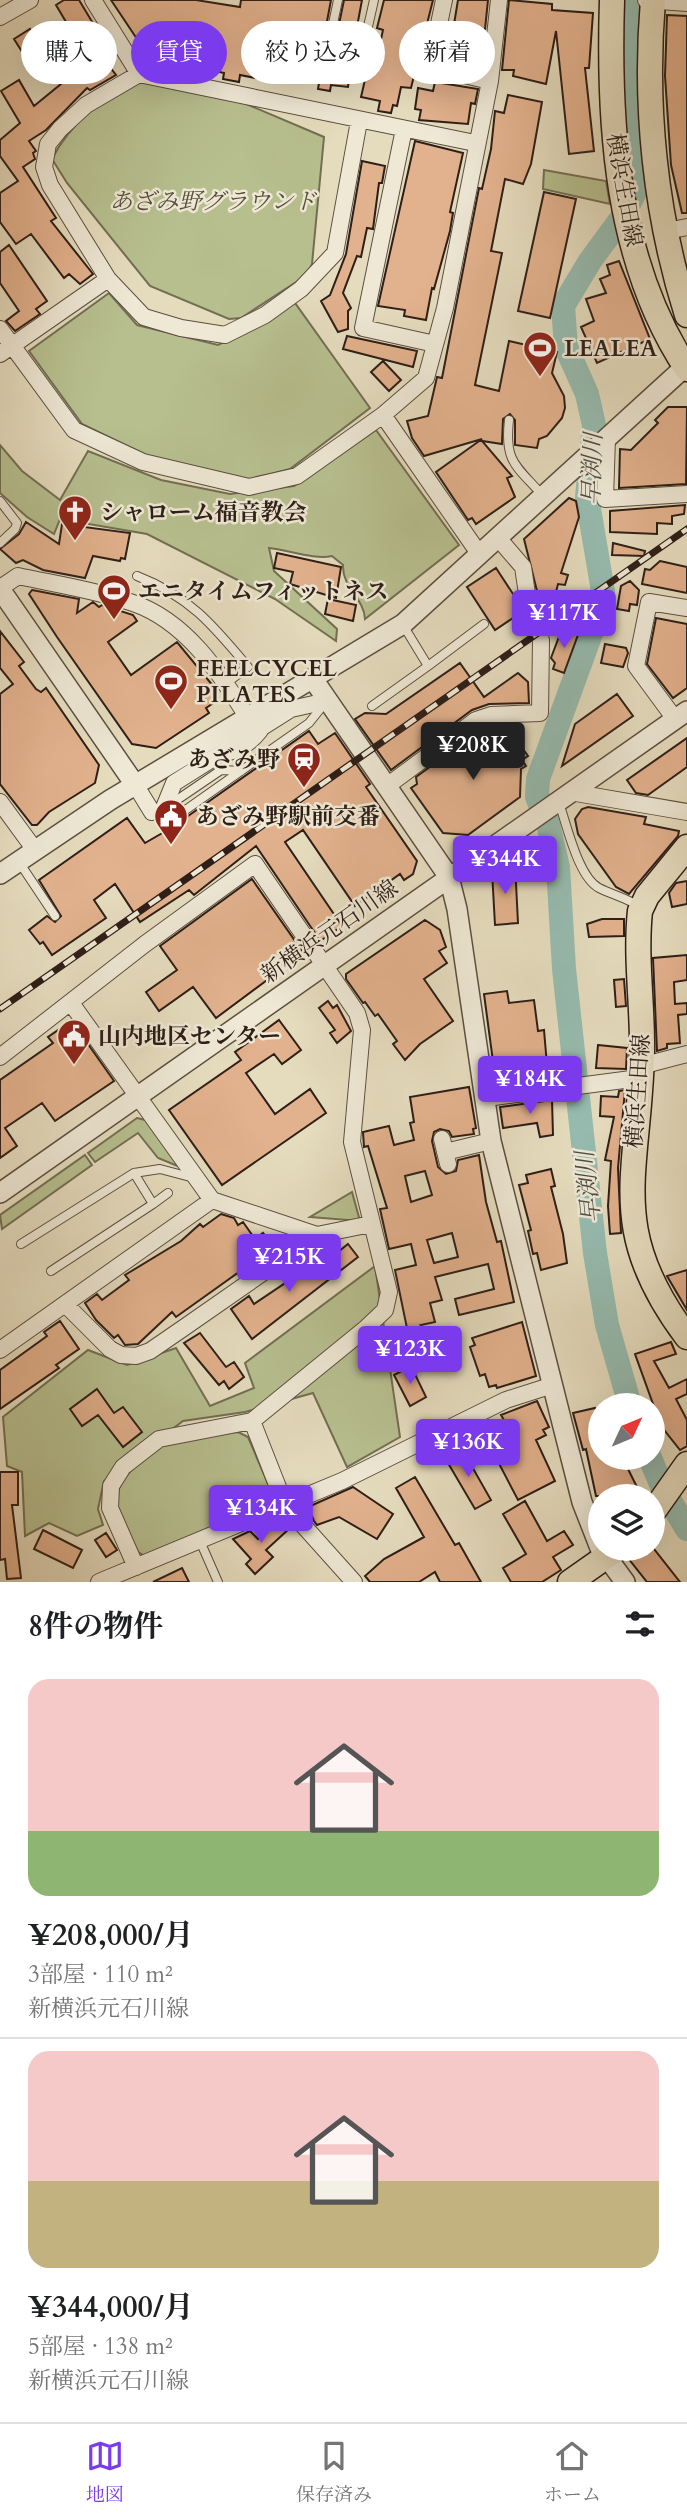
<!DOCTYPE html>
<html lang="ja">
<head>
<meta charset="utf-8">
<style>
  body { margin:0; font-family:Cardo,"Noto Serif JP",serif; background:#f2f2f2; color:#202124; height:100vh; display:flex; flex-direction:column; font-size:26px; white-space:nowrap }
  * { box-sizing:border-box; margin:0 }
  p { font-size:23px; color:#757577 }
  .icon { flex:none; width:38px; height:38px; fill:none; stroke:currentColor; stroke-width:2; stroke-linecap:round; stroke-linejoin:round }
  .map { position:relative; height:1582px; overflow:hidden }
  .details { display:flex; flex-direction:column; background:#fff; flex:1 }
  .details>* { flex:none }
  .hud { position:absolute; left:21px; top:21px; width:646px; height:63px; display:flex; gap:14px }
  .needle { width:46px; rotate:46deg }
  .buttons { position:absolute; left:588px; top:1393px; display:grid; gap:14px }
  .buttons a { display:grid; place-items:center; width:77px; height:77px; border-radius:50%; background:#fff; box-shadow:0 7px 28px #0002; font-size:35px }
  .price { position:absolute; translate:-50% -60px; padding:0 16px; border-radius:7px; background:#7c3aed; color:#fff; font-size:23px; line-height:46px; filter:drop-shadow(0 2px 4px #0008) }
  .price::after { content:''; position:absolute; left:50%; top:42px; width:21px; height:16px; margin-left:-10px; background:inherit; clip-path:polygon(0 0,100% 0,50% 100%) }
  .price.current { background:#222; color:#fff }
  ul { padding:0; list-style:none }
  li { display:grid; align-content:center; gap:14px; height:371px; padding:0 28px }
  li+li { border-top:2px solid #e0e0e0 }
  li span { display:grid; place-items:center; height:217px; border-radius:21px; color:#555 }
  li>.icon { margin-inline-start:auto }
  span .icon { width:126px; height:126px; fill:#fffc; stroke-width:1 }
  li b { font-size:30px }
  h2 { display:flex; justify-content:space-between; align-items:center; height:84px; padding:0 28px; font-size:30px }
  .pill { padding:0 24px; border-radius:32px; background:#fff; box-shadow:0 7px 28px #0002; font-size:24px; line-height:63px }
  .pill.current { background:#7c3aed; color:#fff }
  .tab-bar { display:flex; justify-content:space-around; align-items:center; height:98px; border-top:2px solid #e0e0e0; background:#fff; font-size:19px; color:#757577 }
  .tab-bar a { display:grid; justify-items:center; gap:4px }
  .tab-bar .current { color:#7c3aed }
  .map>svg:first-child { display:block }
  .green { fill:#b7bf8f; stroke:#726e53; stroke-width:2 }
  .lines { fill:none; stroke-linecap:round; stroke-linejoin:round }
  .river { stroke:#96bcb0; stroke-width:24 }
  .building { fill:#e2b18d; stroke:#2e1e17; stroke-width:2; fill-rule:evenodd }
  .service-casing { stroke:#5c4e41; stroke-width:10 }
  .minor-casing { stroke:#5c4e41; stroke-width:18 }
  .tertiary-casing { stroke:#5c4e41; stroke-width:22 }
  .primary-casing { stroke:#2e1e17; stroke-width:27 }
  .service { stroke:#eee8d5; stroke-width:8 }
  .minor { stroke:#eee8d5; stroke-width:16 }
  .tertiary { stroke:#eee8d5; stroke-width:19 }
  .primary { stroke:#e5dcbe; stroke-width:24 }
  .rail-casing { stroke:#2e1e17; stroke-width:7 }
  .rail { stroke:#eee8d5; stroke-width:4.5; stroke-dasharray:13; stroke-linecap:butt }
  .labels { text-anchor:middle; stroke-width:5; stroke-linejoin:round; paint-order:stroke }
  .street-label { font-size:23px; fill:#2e1e17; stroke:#eee8d5 }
  .park-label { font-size:23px; font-style:italic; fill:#574e3b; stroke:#eee8d5 }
  .poi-label { font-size:23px; font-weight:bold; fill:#2e1e17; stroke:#eee8d5; text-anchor:start }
  .water-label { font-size:24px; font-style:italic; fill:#4d4d45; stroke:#eee8d5 }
</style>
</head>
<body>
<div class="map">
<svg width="687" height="1582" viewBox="0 0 687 1582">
  <rect width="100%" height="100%" fill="#e5dcbe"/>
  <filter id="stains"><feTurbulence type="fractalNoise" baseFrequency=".00286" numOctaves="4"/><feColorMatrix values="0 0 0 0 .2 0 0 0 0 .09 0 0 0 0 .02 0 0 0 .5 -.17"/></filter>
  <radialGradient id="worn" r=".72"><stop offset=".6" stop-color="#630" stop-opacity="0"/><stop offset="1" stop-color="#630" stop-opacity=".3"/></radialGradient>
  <path class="green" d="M137 80 237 100 324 137 312 264 307 275 241 318 229 319 150 286 67 183 52 159C71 121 101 102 137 80Z
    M544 170 606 181 610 204 543 189Z
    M109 293 137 325 218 345 269 321 295 303 370 408 290 469 250 480 148 456 82 424 29 351Z
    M376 430 459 545 365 619C364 598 342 588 343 565L332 556C315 560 288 550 269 548L274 571 337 629 336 641 275 599 147 534 60 519 54 534 27 517 0 493V445L22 471 60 500 88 451 161 480 230 494 294 486Z
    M137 1118 149 1121 180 1167 158 1158 138 1133 95 1162 88 1153Z
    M85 1155 92 1165 2 1229 0 1215Z
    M352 1192 360 1221 310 1217Z
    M375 1266 400 1437 347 1467 313 1393 245 1412 183 1421 104 1481 98 1509 103 1525 77 1536 49 1523 25 1536 22 1472 7 1466 3 1417 88 1350 127 1365 176 1348 210 1406 254 1388 245 1363Z
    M238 1432 248 1437 271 1491 262 1508 145 1556 138 1552C131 1538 121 1522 117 1507 110 1479 159 1442 183 1435 200 1431 221 1433 238 1432Z"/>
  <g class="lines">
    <path class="river" d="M630 1405 607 1325 595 1253 564 969 558 867 548 824 537 797 538 779 596 620 603 591 587 497 594 425 587 394 566 347 563 306 590 261 623 216 635 192 628 122 631 0
      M650 1458 664 1491 687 1529"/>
  </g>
  <path class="building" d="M64 0H79L94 25 75 37 56 5Z
    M111 0H196L240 7 241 0H331L325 32 330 39 337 34 344 0H362L356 32 350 31 343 68 350 69 348 87 331 85 330 91 318 89 319 83 294 78 304 37 275 30 274 36 252 32 247 58 263 61 262 64 278 70 276 82 240 75 239 82 223 79 224 73 189 65 193 45 177 43 180 27 143 48Z
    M384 0H433L411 88 401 87 397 106 393 105 391 113 378 111 380 101 361 97 367 71 374 72 383 30 377 28Z
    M458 0H488L481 68 448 60Z
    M509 0 552 4V10L593 13 589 68H585L594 151 569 154 556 31 546 84 513 76 514 70H502Z
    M667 15 687 16V213H682L671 165 665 76Z
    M30 29 39 44 43 42 51 54 31 66 14 39Z
    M99 53 116 75 90 90 87 88 46 130 29 141 36 151 33 153 35 159 23 167 56 218 51 221 93 274 80 284 69 274 64 278 31 234 16 244 0 222V193L18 181 0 156V140L20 123 1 91 19 80 34 106Z
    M435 82 478 89 475 104 471 103 468 124 419 120 421 110 415 109 418 88 433 91Z
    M508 95 542 102 531 164 523 184 505 179 491 251 502 253 475 385 499 391 509 341 557 352 552 373 564 396 565 408 562 418 547 436 539 439 537 448 515 445V420L510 414 503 419 502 444 482 441 512 476 507 478 515 497 476 524 472 518 468 520 436 472 482 439 424 456 412 438 407 421 428 416 437 377 442 378 479 188 482 189 491 149 495 111 504 113Z
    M415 141 463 153 450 212 453 213 450 231 434 289 432 288 426 320 404 316 405 310 378 306Z
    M362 161 385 166 382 183H379L373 229 367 228 361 257 357 256 343 293 351 308 348 311V329L338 332 321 301 330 295 346 254Z
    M544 192 576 199 550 318 518 311Z
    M9 245 47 301 36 309 40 314 15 331 6 321 19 311 0 283V252Z
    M619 261 650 339 597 363 581 327 594 321 586 299 606 293 600 279 610 275 607 265Z
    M347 336 417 351 413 367 343 349Z
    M383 361 401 380 389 391 371 372Z
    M668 407H687L686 484 619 488 620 449 631 450 658 423 655 420Z
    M569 498 576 501 579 517 561 573 568 575 565 585 558 584 555 596 537 591 524 539Z
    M685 505 684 514 672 516V524L657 523V534L610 532V511Z
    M26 522 59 544 62 524 130 533 125 559 121 558 120 561 93 556 85 578 43 570 23 560 16 563 0 549 19 534Z
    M613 543 645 551 644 556 612 555Z
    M277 553 341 567 336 598 290 584 293 572 274 568Z
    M660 561 687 567V593L642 584 645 569 650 570Z
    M496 568 517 600 519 614 495 630 467 587Z
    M630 581 639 590 637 605 630 604 629 611 617 609 621 586Z
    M32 590 79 599 77 613 93 602 99 607 102 605 133 615 137 621 108 642 131 675 177 642 214 687 211 690 218 700 206 708 209 713 156 748 132 744 57 637 29 594Z
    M328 599 356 605 353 621 325 614Z
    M656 618 687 624V688L673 698 647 664Z
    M568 628 579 632 564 673 553 669 555 663 551 658 560 634 563 636Z
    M0 631 24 662 19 666 36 689 41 692 46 688 99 765 95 783 49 812 37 825H32L0 784V694L13 684 0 668Z
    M605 644 626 648 628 653 623 667 601 663Z
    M460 663 484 697 518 673 528 682 529 703 489 704 472 710 391 770 355 719 365 713 386 714Z
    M617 694 633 716 562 766 575 724Z
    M499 725H505L528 756 522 760 526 766 521 769 520 797 468 835 443 833 411 788 417 784 416 777 475 734 480 739Z
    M309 731 318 744 335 733 370 784 366 787 417 861 413 874 404 880 400 874 355 906 303 830 285 842 342 926 323 939H319L256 846 194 895 189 890 140 922 115 884 94 900 106 918 52 955 43 942 40 944 29 930 47 916 55 922 61 916 39 880 127 818 145 843 171 828Z
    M687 738V767L648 795 636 793 627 780Z
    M588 807 646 817 644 824 679 831 678 836 629 894 616 887 578 834 575 819 582 809Z
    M515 864 518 923 495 925 492 871H504V865Z
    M252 879 302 951 301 955 216 1018 193 987 159 1011 146 992 177 970 160 946Z
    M687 881V904L672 907 669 893 676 883Z
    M602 919H624V936L589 937 587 924Z
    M425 920 440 930 446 947 439 951 447 963 424 979 453 1021 420 1044 405 1060 393 1044 397 1041 378 1014 375 1016 365 1002 363 1003 346 979V974Z
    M687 955V980L674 982 675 1004 687 1003V1014L678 1015 680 1043 667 1044V1048L657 1051 653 958Z
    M624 979 626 1006 616 1007 614 980Z
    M507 991 509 1003 534 1000 538 1031 544 1030 548 1077 496 1084 484 994Z
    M328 1001 333 1008 337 1005 351 1031 337 1043 330 1033 335 1030 319 1008Z
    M279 1020 301 1050 282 1064 274 1054 246 1073 275 1114 310 1089 326 1113 222 1185 169 1110 241 1060 235 1052Z
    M67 1024 78 1041 83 1037 114 1081 55 1121 42 1103 5 1128 17 1146 0 1158V1080L53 1043 48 1037Z
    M598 1045 627 1048 626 1069 596 1068Z
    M469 1087 476 1128 473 1129 474 1134 452 1137 449 1131 440 1129 434 1132 432 1141 438 1167 446 1174 456 1171 458 1160 479 1155 486 1202 497 1242 501 1241 514 1302 459 1315 455 1299 494 1289 488 1264 435 1277 442 1300 430 1303 435 1322 421 1325 435 1336 424 1349 409 1338 395 1270 416 1265 411 1244 389 1249 380 1209 387 1208 368 1146 364 1147 363 1132 389 1126 394 1145 414 1140 410 1123 414 1122 410 1097ZM425 1171 432 1195 411 1202 405 1176ZM452 1233 458 1257 434 1263 427 1240Z
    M625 1090 618 1168 621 1233 610 1234 608 1206 611 1161 605 1160 614 1117 600 1116 601 1096 618 1097 619 1091Z
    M552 1100 553 1135 540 1137 537 1123 503 1128 500 1107Z
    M551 1169 555 1186 551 1187 563 1234 567 1263 541 1270 537 1253 533 1254 528 1231 531 1230 519 1185 528 1183 526 1175Z
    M221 1214 234 1218 238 1225 243 1222 255 1239 263 1233 276 1250 263 1260 260 1257 176 1317 172 1312 138 1344 125 1345 118 1335 114 1338 96 1320 85 1303 97 1294 102 1300 129 1280 125 1275 181 1241 200 1224 203 1227Z
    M348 1244 358 1257 252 1339 231 1309 249 1296 254 1304 309 1267 313 1272Z
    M687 1270V1310L667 1276Z
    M60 1321 79 1349 56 1365 59 1368 0 1409V1370L47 1336 44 1332Z
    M522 1322 536 1376 497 1388 496 1385 489 1387 485 1374 480 1376 470 1347 475 1345 472 1338Z
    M200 1333 226 1367 234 1362 244 1377 229 1389 224 1381 219 1385 184 1343Z
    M671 1342 676 1354 654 1361 669 1388 687 1379V1394L676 1399 687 1420V1446L680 1450 661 1426 635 1354Z
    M411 1366 426 1397 410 1406 394 1375Z
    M97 1389 114 1413 123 1407 142 1432 123 1447 98 1415 82 1426 70 1409Z
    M537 1401 549 1427 543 1430 546 1435 536 1440 555 1481 518 1500 482 1431 504 1420 501 1415Z
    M595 1408 600 1417V1458H613L615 1466 625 1463 638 1489 634 1491 637 1496H596L586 1449 583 1450 573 1413Z
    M462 1449 491 1500 475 1509 445 1458Z
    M0 1472H18V1505H12L21 1578 7 1579 5 1559 0 1560Z
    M415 1477 455 1545 459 1543 481 1582H440L435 1572 419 1582H370L365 1576 384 1559 424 1537 396 1488Z
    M353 1487 393 1514 377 1539 339 1517 317 1525 314 1521 308 1507Z
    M525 1501 547 1541 564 1531 573 1545 553 1557 561 1570 542 1582H511L503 1568 526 1554 503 1514Z
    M281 1518 290 1528 266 1550 273 1557 255 1574 246 1564 251 1559 233 1539 250 1531 258 1539Z
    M43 1530 82 1550 73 1568 34 1549Z
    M106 1533 117 1550 106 1557 95 1540Z
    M635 1549H654L680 1582H647L628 1558Z
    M182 1568 189 1582H153Z"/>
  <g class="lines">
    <g class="service-casing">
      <path id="service" d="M367 31 374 0
        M331 33 338 0
        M509 420C504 463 517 466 543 496
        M0 501 17 523 15 529 0 543
        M137 576C189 596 213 625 248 667L225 684
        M428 666 484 624
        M372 706 428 666 403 625
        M222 757C238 756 253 746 263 733
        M559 803C567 825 578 877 599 888 613 895 627 898 640 907
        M168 806 221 770 241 771
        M152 813 167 823 309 723 325 703
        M19 862 55 916
        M153 1204 168 1193
        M21 1244 134 1173 160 1169 194 1178
        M51 1271 153 1204 134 1173
        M200 1541 218 1582"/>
    </g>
    <g class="minor-casing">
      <path id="minor" d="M93 0 139 74 475 143
        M444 0 430 67 490 81
        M646 0 687 3
        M0 17 30 0
        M139 74 86 105 60 129 48 144 44 167 50 185 108 279 144 317 181 328 225 335 265 315 301 289 335 253 359 121
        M404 129 363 328 435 344
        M666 231 687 227
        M0 329 74 430 143 462 249 487 297 476 383 415 426 378 445 308 490 81 499 0
        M0 354 108 279
        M383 415 480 555
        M607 438 605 499 687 494
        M0 588 18 576C55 584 96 590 133 603 186 621 220 673 248 718
        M675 719 636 666 649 602 687 608
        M136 786 152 812 163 810 174 783 291 709 327 701
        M387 786 476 720 491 715 540 713 541 640 531 621 523 567 498 538
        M570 792 687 812
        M0 802 35 850
        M71 1003 212 1200 317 1235 371 1224
        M0 1057 145 944 255 864 357 1013 362 1030 352 1142 389 1292 385 1310 365 1329 252 1421 159 1439 123 1467 111 1486 110 1508 136 1567
        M641 1066 687 1054
        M486 1098 639 1078
        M442 1139 448 1164
        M445 1152 491 1141
        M66 1305 110 1349 121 1355 136 1356 150 1351 182 1329 317 1235
        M0 1350 212 1200
        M252 1421 285 1505 354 1582
        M99 1582 342 1481 506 1400 553 1385"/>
    </g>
    <g class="tertiary-casing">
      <path id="tertiary" d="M0 589 136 786
        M313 679 449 877 457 909 491 1141 582 1502 600 1548
        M0 874 110 800 403 624 687 365
        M0 1193 687 711
        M601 1549 625 1582"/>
    </g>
    <g class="primary-casing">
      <path id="primary" d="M612 0C608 125 616 262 687 369
        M653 0C644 105 655 214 687 315
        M687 847 647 896 640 911C635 958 643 1007 642 1054 639 1175 605 1228 687 1337
        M653 1512 687 1464
        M570 1582 617 1549"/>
    </g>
    <use href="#service" class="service"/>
    <use href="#minor" class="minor"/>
    <use href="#tertiary" class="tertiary"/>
    <use href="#primary" class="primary"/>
    <g class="rail-casing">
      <path id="rail" d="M0 1009 687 529"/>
    </g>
    <use href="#rail" class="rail"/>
  </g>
  <defs>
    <g id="stadium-pin" transform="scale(1.75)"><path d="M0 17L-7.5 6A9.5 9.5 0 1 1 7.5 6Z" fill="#8f2418" stroke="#eee8d5"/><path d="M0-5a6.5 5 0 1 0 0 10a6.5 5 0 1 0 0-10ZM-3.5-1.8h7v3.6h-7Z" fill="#fff"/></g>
    <g id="church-pin" transform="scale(1.75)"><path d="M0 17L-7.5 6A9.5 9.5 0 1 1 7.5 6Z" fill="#8f2418" stroke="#eee8d5"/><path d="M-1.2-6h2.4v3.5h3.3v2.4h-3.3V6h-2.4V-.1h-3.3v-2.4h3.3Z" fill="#fff"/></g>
    <g id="station-pin" transform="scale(1.75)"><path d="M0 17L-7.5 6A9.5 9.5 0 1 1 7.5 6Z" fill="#8f2418" stroke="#eee8d5"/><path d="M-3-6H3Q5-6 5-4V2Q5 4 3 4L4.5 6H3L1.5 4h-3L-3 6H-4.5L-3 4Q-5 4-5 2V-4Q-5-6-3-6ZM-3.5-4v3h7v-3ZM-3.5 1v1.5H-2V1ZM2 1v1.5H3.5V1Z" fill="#fff"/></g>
    <g id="civic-pin" transform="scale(1.75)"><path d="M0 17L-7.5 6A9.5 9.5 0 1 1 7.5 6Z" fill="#8f2418" stroke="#eee8d5"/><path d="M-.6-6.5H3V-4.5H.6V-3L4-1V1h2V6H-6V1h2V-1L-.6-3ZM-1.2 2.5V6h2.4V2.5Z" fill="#fff"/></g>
  </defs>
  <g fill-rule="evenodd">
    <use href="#stadium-pin" x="540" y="348"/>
    <use href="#church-pin" x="75" y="512"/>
    <use href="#stadium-pin" x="114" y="591"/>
    <use href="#stadium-pin" x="171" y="681"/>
    <use href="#station-pin" x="304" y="759"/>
    <use href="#civic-pin" x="171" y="816"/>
    <use href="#civic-pin" x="74" y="1036"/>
  </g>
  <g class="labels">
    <g class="street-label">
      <text transform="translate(625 190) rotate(80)" y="8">横浜生田線</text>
      <text transform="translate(329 931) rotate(-35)" y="8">新横浜元石川線</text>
      <text transform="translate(637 1091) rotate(-86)" y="8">横浜生田線</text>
    </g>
    <g class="park-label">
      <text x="213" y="209">あざみ野グラウンド</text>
    </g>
    <g class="poi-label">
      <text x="564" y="356">LEALEA</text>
      <text x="100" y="520">シャローム福音教会</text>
      <text x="138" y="599">エニタイムフィットネス</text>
      <text x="196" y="676">FEELCYCEL<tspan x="196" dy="26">PILATES</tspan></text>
      <text x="280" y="767" text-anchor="end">あざみ野</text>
      <text x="196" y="824">あざみ野駅前交番</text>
      <text x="98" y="1044">山内地区センター</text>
    </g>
    <g class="water-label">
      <text transform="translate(592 469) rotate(-88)" y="8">早渕川</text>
      <text transform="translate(588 1187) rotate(-96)" y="8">早渕川</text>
    </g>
  </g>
  <rect width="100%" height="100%" filter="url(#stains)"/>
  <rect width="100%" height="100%" fill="url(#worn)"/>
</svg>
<div class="buttons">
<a><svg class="needle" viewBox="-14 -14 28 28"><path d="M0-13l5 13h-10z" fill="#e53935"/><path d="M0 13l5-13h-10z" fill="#757577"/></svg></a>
<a><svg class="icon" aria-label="layers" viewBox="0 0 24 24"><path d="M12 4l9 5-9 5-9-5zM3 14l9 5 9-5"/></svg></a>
</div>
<b class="price" style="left:564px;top:650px">¥117K</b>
<b class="price current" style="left:473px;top:782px">¥208K</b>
<b class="price" style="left:505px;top:896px">¥344K</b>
<b class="price" style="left:530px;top:1116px">¥184K</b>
<b class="price" style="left:289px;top:1294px">¥215K</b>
<b class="price" style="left:410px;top:1386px">¥123K</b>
<b class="price" style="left:468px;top:1479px">¥136K</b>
<b class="price" style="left:261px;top:1545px">¥134K</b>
<div class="hud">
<a class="pill">購入</a>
<a class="pill current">賃貸</a>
<a class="pill">絞り込み</a>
<a class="pill">新着</a>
</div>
</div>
<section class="details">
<h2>8件の物件<svg class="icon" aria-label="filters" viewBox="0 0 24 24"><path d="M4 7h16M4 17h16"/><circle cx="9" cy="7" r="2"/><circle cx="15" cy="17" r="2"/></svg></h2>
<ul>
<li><span style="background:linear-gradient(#f6c9c9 70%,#8fb573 0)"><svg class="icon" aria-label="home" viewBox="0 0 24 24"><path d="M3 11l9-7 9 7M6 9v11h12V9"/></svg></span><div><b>¥208,000/月</b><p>3部屋 · 110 m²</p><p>新横浜元石川線</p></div></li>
<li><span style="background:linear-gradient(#f6c9c9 60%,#c2b280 0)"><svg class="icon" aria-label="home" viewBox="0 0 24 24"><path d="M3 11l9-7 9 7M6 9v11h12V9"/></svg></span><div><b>¥344,000/月</b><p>5部屋 · 138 m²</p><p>新横浜元石川線</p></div></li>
</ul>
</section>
<nav class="tab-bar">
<a class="current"><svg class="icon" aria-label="map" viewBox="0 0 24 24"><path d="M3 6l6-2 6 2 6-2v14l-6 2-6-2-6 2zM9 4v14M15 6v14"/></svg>地図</a>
<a><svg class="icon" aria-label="saved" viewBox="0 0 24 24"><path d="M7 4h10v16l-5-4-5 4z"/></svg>保存済み</a>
<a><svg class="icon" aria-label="home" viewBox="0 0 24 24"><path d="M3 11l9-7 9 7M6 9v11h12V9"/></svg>ホーム</a>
</nav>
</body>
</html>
